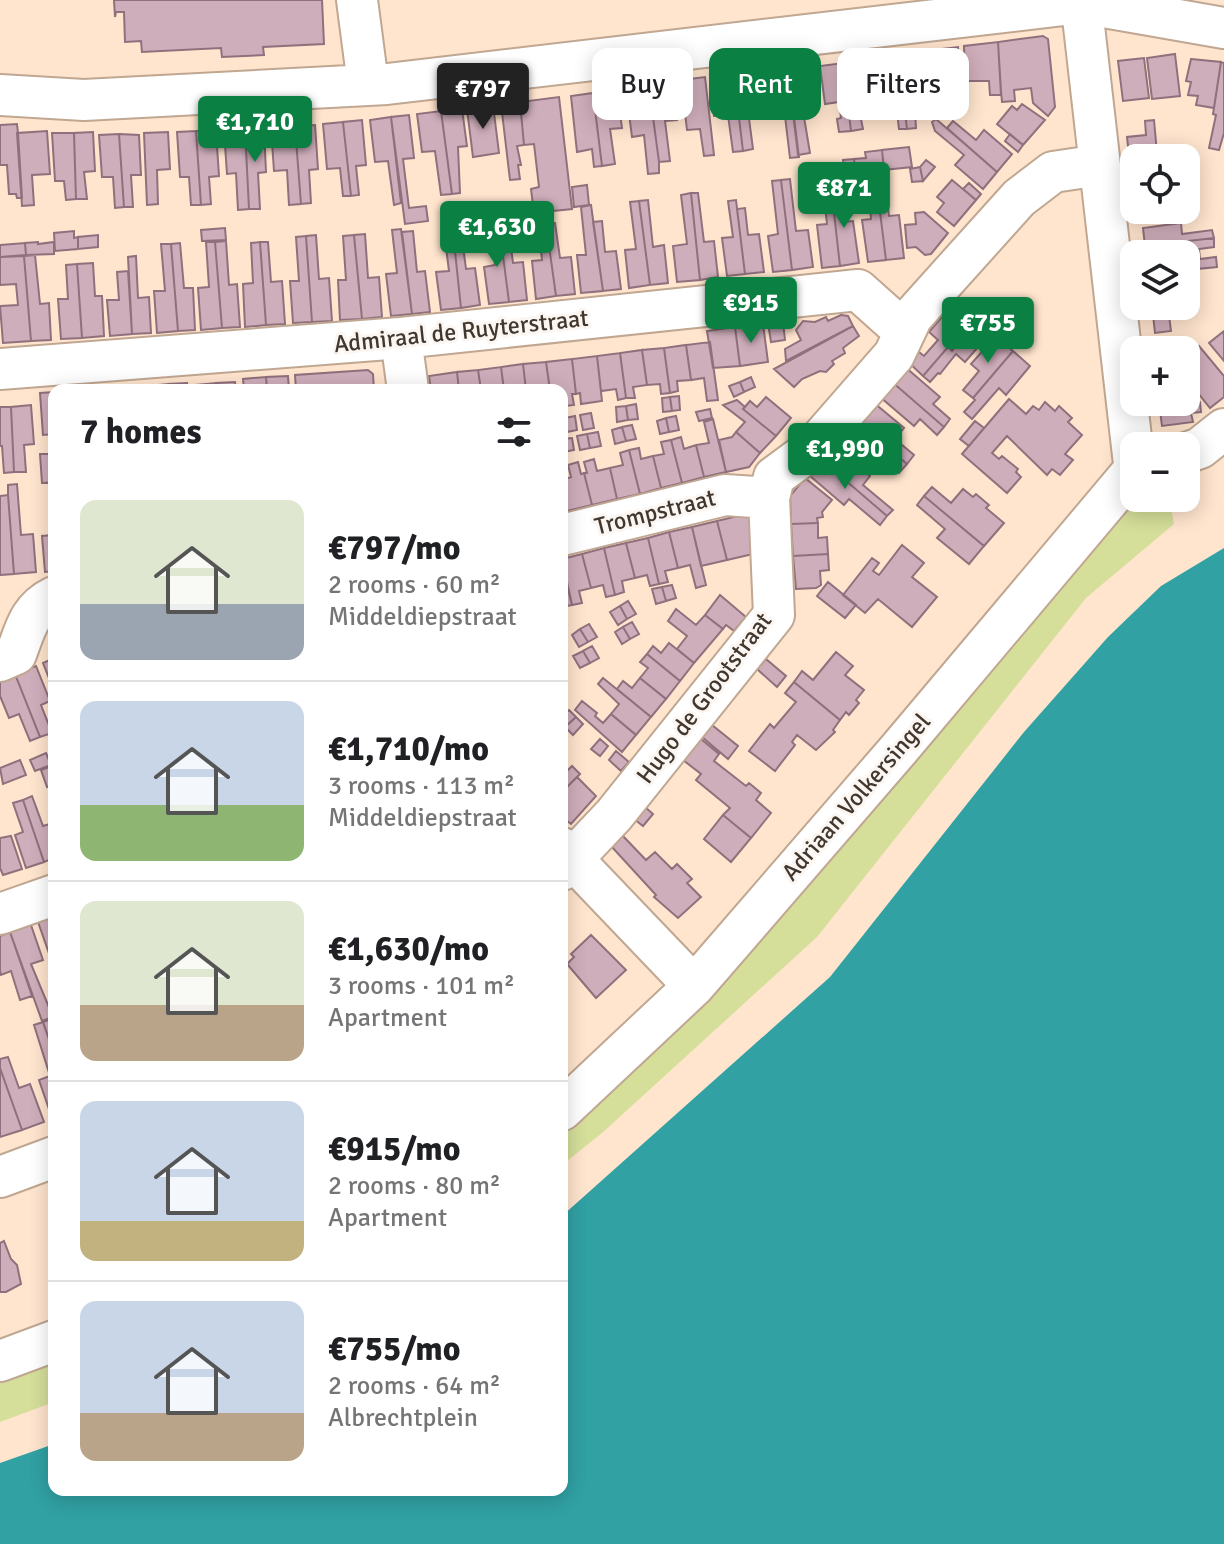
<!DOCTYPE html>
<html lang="en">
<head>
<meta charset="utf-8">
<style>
  body { margin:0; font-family:Signika,sans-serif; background:#f2f2f2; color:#202124; height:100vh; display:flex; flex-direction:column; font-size:30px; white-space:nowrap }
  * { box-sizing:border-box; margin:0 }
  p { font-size:26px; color:#757577 }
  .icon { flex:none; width:44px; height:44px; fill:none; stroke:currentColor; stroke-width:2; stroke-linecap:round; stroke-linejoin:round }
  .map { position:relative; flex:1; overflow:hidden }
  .side { position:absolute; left:48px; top:384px; width:520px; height:1112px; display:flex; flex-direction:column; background:#fff; border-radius:16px; box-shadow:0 4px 20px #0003 }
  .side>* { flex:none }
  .hud { position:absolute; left:592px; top:48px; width:512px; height:72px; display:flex; gap:16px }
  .buttons { position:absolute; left:1120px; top:144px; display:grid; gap:16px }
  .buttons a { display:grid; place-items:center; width:80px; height:80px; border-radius:16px; background:#fff; box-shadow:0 4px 20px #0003; font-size:40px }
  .price { position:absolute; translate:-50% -68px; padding:0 18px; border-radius:8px; background:#0b8043; color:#fff; font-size:26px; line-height:52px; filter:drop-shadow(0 2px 4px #0008) }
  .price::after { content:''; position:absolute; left:50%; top:48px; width:24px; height:18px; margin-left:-12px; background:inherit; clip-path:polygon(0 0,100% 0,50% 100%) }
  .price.current { background:#222; color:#fff }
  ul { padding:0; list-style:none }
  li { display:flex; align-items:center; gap:24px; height:200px; padding:0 32px }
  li+li { border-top:2px solid #e0e0e0 }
  li span { display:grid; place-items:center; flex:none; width:224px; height:160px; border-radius:16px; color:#555 }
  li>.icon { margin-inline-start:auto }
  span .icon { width:96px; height:96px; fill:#fffc; stroke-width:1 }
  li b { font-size:34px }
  h2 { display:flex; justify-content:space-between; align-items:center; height:96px; padding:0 32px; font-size:34px }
  .pill { padding:0 28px; border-radius:16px; background:#fff; box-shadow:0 4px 20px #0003; font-size:28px; line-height:72px }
  .pill.current { background:#0b8043; color:#fff }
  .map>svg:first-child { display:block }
  .green { fill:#d5df9a }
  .water { fill:#31a1a4 }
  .building { fill:#cfaebb; stroke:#8f707c; stroke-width:2 }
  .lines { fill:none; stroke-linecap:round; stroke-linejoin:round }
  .minor-casing { stroke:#c0a792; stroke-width:44 }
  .minor { stroke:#fff; stroke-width:40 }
  .labels { text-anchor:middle; stroke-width:6; stroke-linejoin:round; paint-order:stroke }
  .street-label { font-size:24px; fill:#41372e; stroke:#fbf6f2 }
</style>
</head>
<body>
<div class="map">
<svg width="1224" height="1544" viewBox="0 0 1224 1544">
  <rect width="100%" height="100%" fill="#ffe5ce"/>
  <path class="green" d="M1134 498H1169L1174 524 1086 598 817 937 602 1133 562 1165V1106Z
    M54 1355V1402L0 1422V1374Z"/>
  <path class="water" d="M1224 548V1544H0V1463L54 1444V1490H562V1216L830 977 1024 732 1108 637 1161 586Z"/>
  <path class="building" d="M114 0H322L324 44 263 47 264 55 222 57 221 48 142 52 141 41 125 42 124 12H116L115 17Z
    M1043 36 1048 39 1055 107 1048 116 1033 103 1031 88 1014 90 1015 101 1002 102 1001 91 998 42Z
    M998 42 1001 95H990L989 81H965L964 46Z
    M958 47 960 69 951 70 952 79 939 81 943 113 933 114 924 51Z
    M921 53 925 92 914 93 916 128 907 129 898 56Z
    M1175 54 1180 96 1152 99 1147 58Z
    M898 56 907 129H899L895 94 879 96 875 59Z
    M1144 58 1149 98 1123 101 1118 61Z
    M1191 59 1221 62 1214 108 1196 105 1198 96 1188 95 1191 82 1186 81Z
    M866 61 870 97 857 100 863 129 851 131 843 63Z
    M1221 62 1224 63V133L1219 150 1209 148 1216 115 1213 114Z
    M843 63 851 131 839 132 837 119 841 118 839 102 825 104 820 66Z
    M811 67 815 104 802 105 810 153 798 155 788 70Z
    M788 70 799 157 790 158 784 108 770 109 766 72Z
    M756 73 760 109 748 111 753 149 743 151 734 76Z
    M734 76 743 151 733 152 728 115 714 116 710 79Z
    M705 77 714 155 704 156 700 129 687 130 681 80Z
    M672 84 677 120 665 121 670 161 659 162 649 87Z
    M649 87 659 162V173L648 174 644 135 632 137 626 90Z
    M617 91 622 128 610 129 615 164 602 166 593 93Z
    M593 93 602 166 594 167 592 149 577 152 571 96Z
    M559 97 572 209 534 213 531 189 539 187 534 144 524 145 520 102Z
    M520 102 524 145 517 146 521 165H518L520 179 510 180 501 104Z
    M1022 104 1045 120 1023 145 997 124 1012 106 1017 110Z
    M493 105 499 153 473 157 467 109Z
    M462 109 467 146 458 147 460 193 452 194 441 111Z
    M441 111 452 194 441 195 435 151 422 152 417 114Z
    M409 115 414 158 403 159 409 208 426 206 428 221 405 224 391 117Z
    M391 117 401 203 394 205 388 161 375 162 370 120Z
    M936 119 997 172 983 189 955 165 964 155 935 131 932 122Z
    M362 120 366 165 356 166 359 195 351 196 343 122Z
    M1154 120 1157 153 1129 155 1127 137 1146 135 1145 121Z
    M953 121 976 140 984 130 1012 154 997 172 947 128Z
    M343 122 351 196H343L340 168 327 169 323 124Z
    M17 124 18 133 22 198H17L16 194H9L7 165H0V125Z
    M315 125 318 169 309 170 311 203 301 204 295 127Z
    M295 127 301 204 289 205 287 170 274 171 271 128Z
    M245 129H264L266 172 258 173 260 209H249Z
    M245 129 249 209 238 210 236 173 227 174 224 131Z
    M47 131 50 174 32 175 34 205 22 206 17 133Z
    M196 131H216L219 176 209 177 211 204 201 205Z
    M196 131 201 205H191L189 177H180L177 132Z
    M93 132 95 171 84 172 87 199H76L74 133Z
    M168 132 170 169 157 170 158 204 147 205 144 133Z
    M52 133H74L76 199 66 200 64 181H55Z
    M119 134 139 135 141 175H131L133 207H124Z
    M119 134 124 207 115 208 113 177H102L99 135Z
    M1010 134 1023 145 1018 152 1005 141Z
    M909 147 912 167 884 170 882 150Z
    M882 150 884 170 856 174 854 159 866 158 865 152Z
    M1152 153 1153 158H1134V163L1131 164 1129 155Z
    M1193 157 1196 185 1186 186V158H1184Z
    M854 159 856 174 845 176 843 160Z
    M926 160 935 167 923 181 920 167Z
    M920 167 923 181 912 182 910 169Z
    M884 171 889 216 899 215 904 258 886 260 875 172Z
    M875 172 886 260 868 262 862 220 871 219 867 173Z
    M838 176 843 222 853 221 859 263 840 266 830 177Z
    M830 177 840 266 822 268 817 225 827 224 822 178Z
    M790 179 796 231 808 230 813 267 792 270 781 180Z
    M781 180 792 270 773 272 768 236 778 234 772 181Z
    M952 180 976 200 954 226 937 212 944 203 937 197Z
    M969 183 981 194 976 200 963 189Z
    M587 185 589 205 574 207 572 187Z
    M1196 185 1197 195 1186 196V186Z
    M691 193H698L704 242 714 241 718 277 700 280Z
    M691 193 700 280 677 282 673 246 687 244 681 195Z
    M648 200 653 247 664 245 668 283 650 285 639 201Z
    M736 200 745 274 727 276 722 238 733 237 728 201Z
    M639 201 650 285 629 288 625 250 636 249 630 202Z
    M591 205 603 291 581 293 577 255H586L581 207Z
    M745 208 748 235 759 234 764 272 745 274 737 209Z
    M1141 210H1180V215L1142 219Z
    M924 212 948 233 931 254 925 255 916 247 907 248 905 225 916 224 915 213Z
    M507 216 513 263 523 262 527 300 509 302 498 217Z
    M498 217 509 302 489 304 484 267 495 265 490 218Z
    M602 221 605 252 616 251 621 289 603 291 593 222Z
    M452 223 461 308 441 310 436 272 449 271 443 224Z
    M452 223H460L466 269 475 268 480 305 461 308Z
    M555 223 560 258 571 257 575 294 556 296 546 224Z
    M1181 223 1182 234 1212 230 1214 238 1145 246 1143 228Z
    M538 224H546L556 296 536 299 532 261 542 260Z
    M225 228 226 240 202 241 201 230Z
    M401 229 412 314 391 316 386 274 397 273 392 230Z
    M74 231V238L78 237V249L55 251 54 233Z
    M413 231 417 272 425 271 430 312 412 314 402 232Z
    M365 234 368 278 379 277 382 317 362 319 354 235Z
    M98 235V247L78 249V237Z
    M316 235 319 279 329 278 332 321 312 322 306 236Z
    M354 235 362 319 340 320 338 280H346L343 236Z
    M306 236 312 322 293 323 290 281H299L296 237Z
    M1214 238V247L1199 249 1200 259 1186 261V254H1146L1145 246Z
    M226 241 229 285 237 284 240 327 222 328 215 242Z
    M38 242V244L54 242V254L26 255 25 243Z
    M206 242H215L222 328 201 330 198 288 209 287Z
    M260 242H268L271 282 282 281 285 324 266 325Z
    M260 242 266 325 245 327 243 284 253 283 251 243Z
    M25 243 26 255 0 257V245Z
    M180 243 184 288H193L195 330 178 331 171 244Z
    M161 244H171L178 331 157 333 154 291H165Z
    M35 255 40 304 49 303 51 340 31 341 24 256Z
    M24 256 31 341 3 343 0 306 18 305 16 284 0 285V257Z
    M136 256 138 298 149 297 151 333 132 334 128 257Z
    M1216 257 1217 267 1187 270 1186 280V261Z
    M93 263 95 296H102L104 336 82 338 77 264Z
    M77 264 82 338 61 339 58 299H68L66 265Z
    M128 271 132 334 110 336 107 300H119L117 272Z
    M1186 290 1189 313 1169 315 1171 331 1155 333 1152 306H1186Z
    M955 302 973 317 960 332 965 335 952 351 948 347 923 376 906 360 915 349 924 356 938 340 929 332Z
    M841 315 848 316 853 326 786 361 785 349 801 340 796 330 803 321 815 322 826 317 828 321Z
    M973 317 991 332 965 362 956 354 940 374 938 373 930 382 923 376 948 347 952 351 965 335 960 332Z
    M783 322 785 340 771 342 768 323Z
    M763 324 768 362 740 366 735 327Z
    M853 326 859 336 843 348 845 353 832 361 834 364 826 372 820 371 802 379 794 387 774 369Z
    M735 327 740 366 713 368 707 331Z
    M1224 331V361L1209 343Z
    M996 336 1013 351 973 398 963 390 979 371 971 364Z
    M710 342 718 400 707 401 704 378 691 380 686 345Z
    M686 345 691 380 677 381 678 391 670 393 664 348Z
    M1199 346 1224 376V397L1210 408 1186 378V373L1198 363 1190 354Z
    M664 348 670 393 661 394 660 384 647 385 642 350Z
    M642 350 647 385 633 387 635 398H626L620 353Z
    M1013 351 1030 366 1006 395 999 388 972 419 964 412 975 400 973 398Z
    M620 353 626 398 618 400 616 389 601 391 597 356Z
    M597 356 602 401 581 404 580 393 576 394 572 359Z
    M572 359 576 394H572L574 405 566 406 562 390H550L546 362Z
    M546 362 550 390H526L523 364Z
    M523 364 526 390H504L501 367Z
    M904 366 940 397 933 404 950 419 944 427 891 381Z
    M501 367 504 390H481L478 370Z
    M368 370 373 374 374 390H296L295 375Z
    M478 370 481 390H459L457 372Z
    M457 372 459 390H431L429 376Z
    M288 376 289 390H267L266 377Z
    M266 377 267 390H244L243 379Z
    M751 377 755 387 744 392 740 382Z
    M891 381 944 427 937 435 920 419 914 426 879 396Z
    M235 382 236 390H216V383Z
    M740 382 744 392 734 397 729 386Z
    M187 383 188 390H168V384Z
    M216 383V390H196V385Z
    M168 384V390H148V386Z
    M1189 388 1190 398H1195L1200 402 1201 412 1191 413 1193 422 1162 426 1159 402H1186V389Z
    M54 392V434L43 435 40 393Z
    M679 396 680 410 672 411 670 397Z
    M670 397 672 411 663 412 662 398Z
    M766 397 791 418 776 436 743 409 750 401 757 407Z
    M1009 399 1026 414 1033 406 1039 410 1045 402 1055 411 1059 406 1072 418 1068 422 1082 435 1065 454 1073 460 1060 475 1052 469 1047 475 1007 436 992 453 999 459 1002 456 1018 469 1016 472 1021 477 1007 493 962 454Z
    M737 400 745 407 743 409 776 436 760 453 736 432 745 422 723 405Z
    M873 402 904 428 895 439 914 455 907 464 857 421Z
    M636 404 638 419 628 420 626 406Z
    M31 405 34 444 24 445 26 472H14L11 407Z
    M626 406 628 420 617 422 616 407Z
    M0 407H11L14 472 4 473 2 446H0Z
    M710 409 712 418 699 421 696 412Z
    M591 413 594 428 583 430 580 415Z
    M575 416 577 430 567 432 565 418Z
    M676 416 679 430 669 432 666 418Z
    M666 418 669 432 660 434 657 421Z
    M713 419 726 472 704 477 696 445 709 443 704 422Z
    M857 421 907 464 899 473 890 466 884 470H877L841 440Z
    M975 421 984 428 969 446 960 439Z
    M632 425 636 439 626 441 622 427Z
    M622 427 626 441 615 444 612 430Z
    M598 432 601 446 590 448 587 434Z
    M736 432 760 453 749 467 726 472 719 440 732 437Z
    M587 434 590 448 580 450 577 436Z
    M681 437 684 449 696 445 704 477 682 483 671 440Z
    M572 438 574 450 563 452 562 439Z
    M671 440 682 483 661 488 653 456 664 454 661 442Z
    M835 447 870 476 863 485 893 510 887 516 823 461Z
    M639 448 641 459 653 456 661 488 640 494 629 450Z
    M629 450 640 494 617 499 610 468 623 465 620 453Z
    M40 454H49V462L54 461V482L42 483Z
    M594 459 597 471 610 468 617 499 592 505 584 473H587L584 462Z
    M823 461 887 516 880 525 849 499 844 505 810 476Z
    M578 462 581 474 584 473 592 505 567 511 562 480 571 477 568 465Z
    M805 478 832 500 822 512 823 517 817 518 818 523 791 524 790 496Z
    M54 483V571L45 572 42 536 53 535 49 484Z
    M17 484 21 535 33 534 36 572 14 574 8 495V485Z
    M932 487 951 503 963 489 973 497 976 494 989 505 986 508 1004 523 984 546 924 496Z
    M8 495 14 574 0 575V496Z
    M924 496 984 546 969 564 937 538 945 529 917 505Z
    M750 513 753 554 727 560 717 521Z
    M717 521 727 560 701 566 692 527Z
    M818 523V538L827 537 828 554 793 556 791 524Z
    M692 527 706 585 696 588 690 565 678 568 669 532Z
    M669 532 678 568 665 571 668 582 659 584 648 538Z
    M648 538 659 584 650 586 647 575 635 578 626 543Z
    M626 543 635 578 622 581 624 592 615 595 604 548Z
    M902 545 924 563 912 577 937 597 912 627 878 599 865 613 843 595 872 558 879 563 873 571 879 575Z
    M604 548 615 595 606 597 603 585 591 588 582 554Z
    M582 554 591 588 579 591 582 603 572 605 562 559Z
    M828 554 829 570 820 571 821 585 816 588 796 589 793 556Z
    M562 566 572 605 562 607Z
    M828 582 856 605 845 618 817 596Z
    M672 585 676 598 666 601 662 587Z
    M662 587 666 601 656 604 652 589Z
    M720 595 746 617 734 631 726 625 723 629 705 615Z
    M628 601 636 614 627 619 620 606Z
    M620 606 627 619 618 625 610 612Z
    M676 609 696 625 705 615 723 629 694 663 677 649 687 636 668 621Z
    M632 622 639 634 630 639 623 627Z
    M589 624 597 637 588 642 580 629Z
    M623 627 630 639 622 644 615 632Z
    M580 629 588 642 579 647 572 635Z
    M669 643 694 663 680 681 647 654 653 646 661 653Z
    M592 646 599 658 590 663 583 651Z
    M583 651 590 663 580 668 573 656Z
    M836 652 853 666 845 675 864 690 856 700 859 703 849 715 846 712 840 720 794 682 802 671 813 680Z
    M647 654 680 681 666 699 640 678 648 668 640 662Z
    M54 658V691L43 663Z
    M766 659 786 676 777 687 757 669Z
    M36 666 50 701 41 705 52 733 40 737 15 674Z
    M15 674 40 737 30 741 19 714 9 718 0 696V680Z
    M603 678 651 717 636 735 611 714 619 704 598 684Z
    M640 678 666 699 651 717 617 689 623 681 632 688Z
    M794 682 840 720 833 730 835 732 816 750 797 735 792 742 795 745 775 771 749 751 770 724 774 728 796 702 785 693Z
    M582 701 597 713 595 716 603 723 611 714 636 735 622 752 575 710Z
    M569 710 576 717 565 727 562 723V716Z
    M576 717 583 724 573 735 565 727Z
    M712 725 738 746 728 759 702 737Z
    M600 739 608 746 600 756 591 749Z
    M701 739 719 754 714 761 746 786 749 783 761 793 756 800 771 813 751 838 723 815 730 808 696 780 701 774 683 760Z
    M616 751 629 762 621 771 609 760Z
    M46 753 51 765 35 771 30 760Z
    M20 760 26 775 3 784 0 768Z
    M54 765V785L47 787 41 770Z
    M572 766 580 774 562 792V771L564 774Z
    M577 777 596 796 571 824 562 817V792Z
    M32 796 43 826 53 823 54 826V858L44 862 23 800Z
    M23 800 44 862 26 868 15 835 23 832 13 803Z
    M645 807 653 814 643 826 634 819Z
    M723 815 751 838 731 862 704 839Z
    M622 835 646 860 655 852 672 869 677 864 692 879 687 883 701 897 678 918 654 897 656 895 611 846Z
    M11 836 22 869 3 875 0 868V838Z
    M54 917V958L51 959 38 922Z
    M31 925 43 960 31 964 53 1017 42 1021 10 932Z
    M10 932 32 996 20 1000 11 971 1 975 0 971V936Z
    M591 935 626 970 596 998 567 964 574 957 571 954Z
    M54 1018 53 1030 54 1054 43 1022Z
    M43 1022 54 1054V1114L51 1115 39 1080 50 1076 34 1025Z
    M8 1057 19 1088 30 1084 44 1122 22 1130 0 1068V1059Z
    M0 1068 22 1130 0 1137Z
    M4 1241 11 1259 17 1265 21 1284 6 1292H0V1243Z"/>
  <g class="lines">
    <g class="minor-casing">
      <path id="minor" d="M357 0 368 84
        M1081 0 1134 464
        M0 95 84 100 387 84 1081 3 1224 28
        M401 338 408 390
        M0 369 401 338 858 290 905 332
        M1186 453 1200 448 1224 429
        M562 535 725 495 769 498 774 477 812 449 894 355 912 317 1019 198 1053 172 1100 165
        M0 661 16 654C25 630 29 609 54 597
        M562 848 694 986
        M562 870 614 815 774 615 769 498
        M0 914 54 895
        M562 1110 694 986 899 749 1134 470
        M0 1177 54 1157
        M0 1361 54 1341"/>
    </g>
    <use href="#minor" class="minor"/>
  </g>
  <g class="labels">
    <g class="street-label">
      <text transform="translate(461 331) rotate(-6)" y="8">Admiraal de Ruyterstraat</text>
      <text transform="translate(655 512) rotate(-14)" y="8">Trompstraat</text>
      <text transform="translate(704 698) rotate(-53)" y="8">Hugo de Grootstraat</text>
      <text transform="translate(856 797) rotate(-49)" y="8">Adriaan Volkersingel</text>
    </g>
  </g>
</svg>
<div class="buttons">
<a><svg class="icon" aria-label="locate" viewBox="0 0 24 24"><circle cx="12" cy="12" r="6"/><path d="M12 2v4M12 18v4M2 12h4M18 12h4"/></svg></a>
<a><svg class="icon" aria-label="layers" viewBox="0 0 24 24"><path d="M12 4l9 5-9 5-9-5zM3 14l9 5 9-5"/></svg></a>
<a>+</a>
<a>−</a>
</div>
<b class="price current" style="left:483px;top:131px">€797</b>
<b class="price" style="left:255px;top:164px">€1,710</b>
<b class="price" style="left:844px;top:230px">€871</b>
<b class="price" style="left:497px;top:269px">€1,630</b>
<b class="price" style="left:751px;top:345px">€915</b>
<b class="price" style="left:988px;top:365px">€755</b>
<b class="price" style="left:845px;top:491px">€1,990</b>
<div class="hud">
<a class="pill">Buy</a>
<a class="pill current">Rent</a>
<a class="pill">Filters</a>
</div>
<section class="side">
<h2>7 homes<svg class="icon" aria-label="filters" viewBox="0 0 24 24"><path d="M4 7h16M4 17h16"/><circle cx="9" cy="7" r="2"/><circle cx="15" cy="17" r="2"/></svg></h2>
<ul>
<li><span style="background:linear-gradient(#dfe7d0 65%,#9aa5b1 0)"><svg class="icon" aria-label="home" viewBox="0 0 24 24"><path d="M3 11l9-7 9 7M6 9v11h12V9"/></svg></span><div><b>€797/mo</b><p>2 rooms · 60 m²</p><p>Middeldiepstraat</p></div></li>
<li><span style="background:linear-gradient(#c9d6e8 65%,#8fb573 0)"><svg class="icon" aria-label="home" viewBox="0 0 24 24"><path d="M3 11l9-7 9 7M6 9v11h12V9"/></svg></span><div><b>€1,710/mo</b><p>3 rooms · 113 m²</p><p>Middeldiepstraat</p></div></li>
<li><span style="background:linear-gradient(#dfe7d0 65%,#b9a48a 0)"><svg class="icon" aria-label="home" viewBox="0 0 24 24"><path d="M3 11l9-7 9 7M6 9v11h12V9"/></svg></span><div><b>€1,630/mo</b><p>3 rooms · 101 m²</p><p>Apartment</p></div></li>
<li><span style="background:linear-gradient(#c9d6e8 75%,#c2b280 0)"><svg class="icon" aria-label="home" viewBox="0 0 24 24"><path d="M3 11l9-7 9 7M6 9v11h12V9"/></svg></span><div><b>€915/mo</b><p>2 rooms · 80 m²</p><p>Apartment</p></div></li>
<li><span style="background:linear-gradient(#c9d6e8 70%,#b9a48a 0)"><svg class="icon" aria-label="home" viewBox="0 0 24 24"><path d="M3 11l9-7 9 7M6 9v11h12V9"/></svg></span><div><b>€755/mo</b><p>2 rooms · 64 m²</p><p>Albrechtplein</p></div></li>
</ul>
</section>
</div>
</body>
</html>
